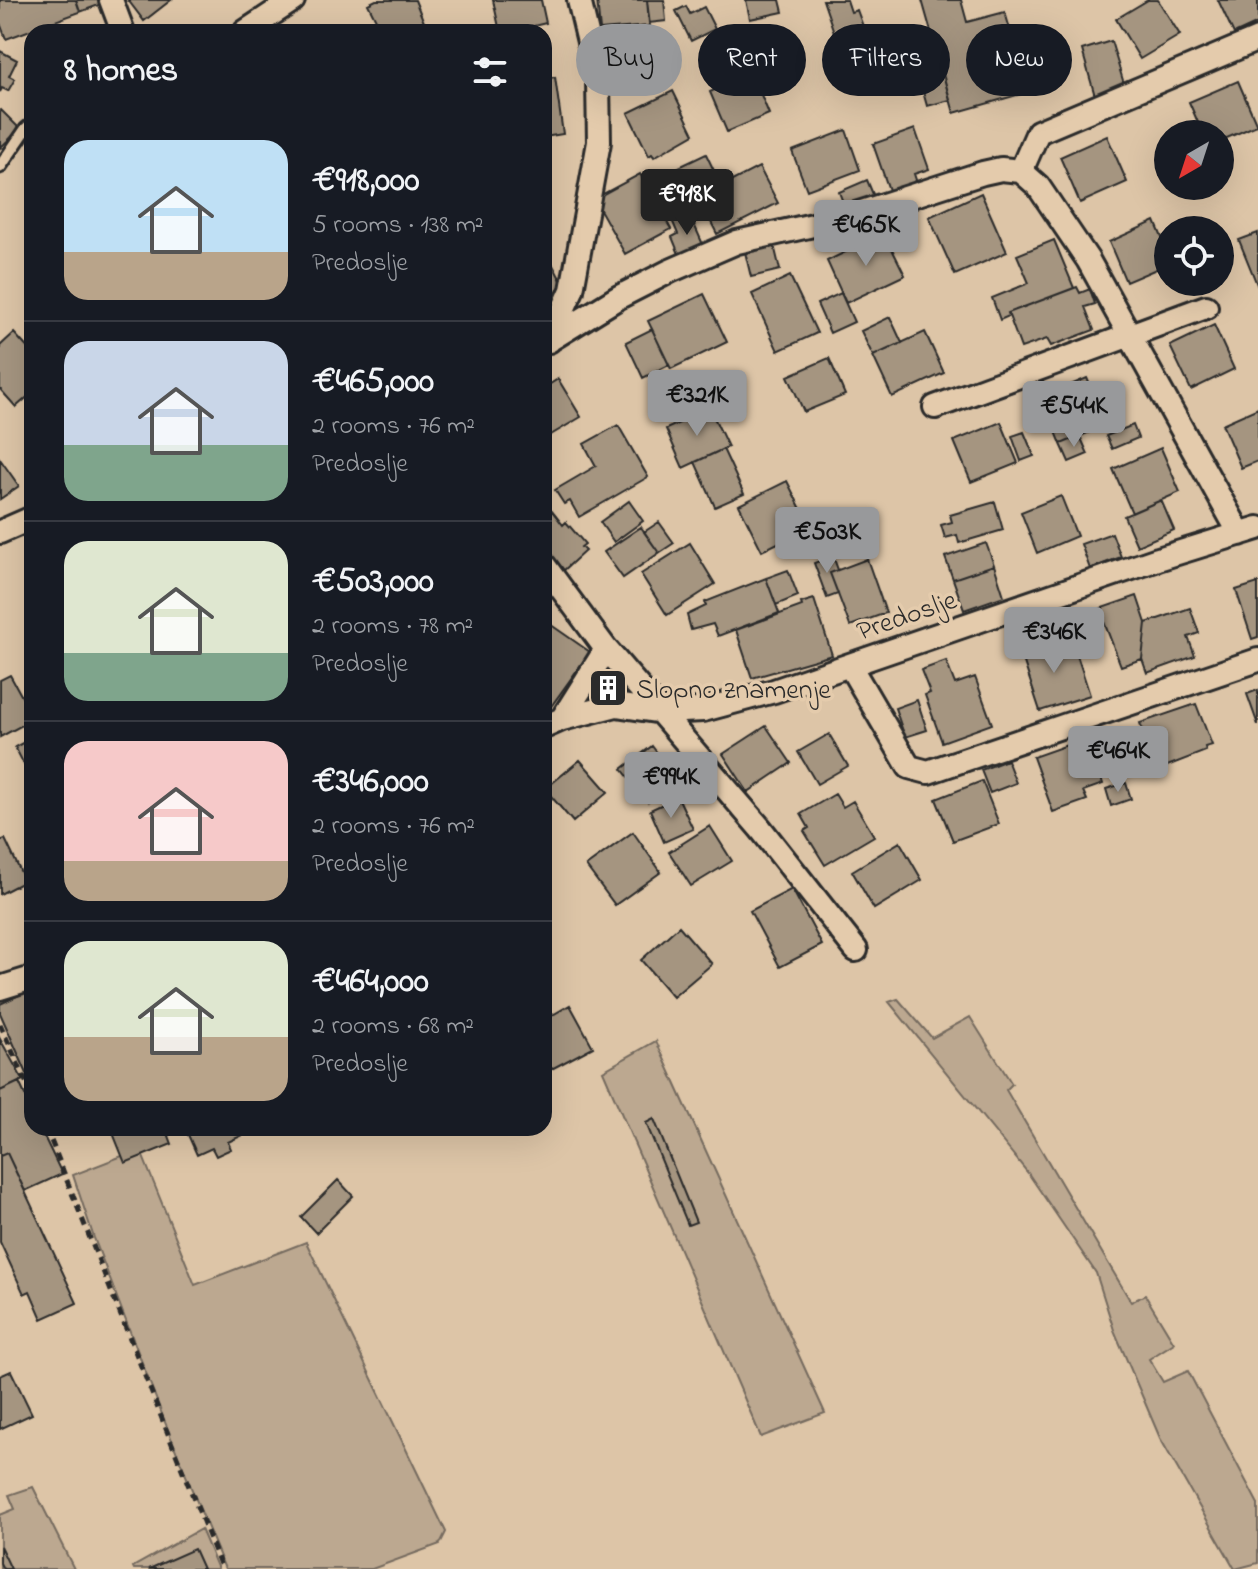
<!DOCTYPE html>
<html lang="en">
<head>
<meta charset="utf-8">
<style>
  body { margin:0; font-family:"Indie Flower",sans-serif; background:#242831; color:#f1f3f6; height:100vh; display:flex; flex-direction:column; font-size:30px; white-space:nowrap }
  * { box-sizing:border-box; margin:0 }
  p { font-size:26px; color:#9ea1a6 }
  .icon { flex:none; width:44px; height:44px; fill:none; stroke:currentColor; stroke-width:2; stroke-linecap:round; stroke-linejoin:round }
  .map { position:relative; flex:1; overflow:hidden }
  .panel { position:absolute; left:24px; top:24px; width:528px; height:1112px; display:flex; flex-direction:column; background:#171b24; border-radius:24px; box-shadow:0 8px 32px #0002 }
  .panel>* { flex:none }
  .hud { position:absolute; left:576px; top:24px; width:562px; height:72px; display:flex; gap:16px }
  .needle { width:52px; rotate:219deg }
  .tools { position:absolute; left:1154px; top:120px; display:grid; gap:16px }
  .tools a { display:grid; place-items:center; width:80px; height:80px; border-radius:50%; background:#171b24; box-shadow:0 8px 32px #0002; font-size:40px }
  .price { position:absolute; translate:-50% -68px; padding:0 18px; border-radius:8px; background:#98999b; color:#111; font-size:26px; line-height:52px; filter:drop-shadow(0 2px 4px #0008) }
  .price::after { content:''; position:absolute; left:50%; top:48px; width:24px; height:18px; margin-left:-12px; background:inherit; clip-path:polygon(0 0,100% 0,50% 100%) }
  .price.selected { background:#222; color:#fff }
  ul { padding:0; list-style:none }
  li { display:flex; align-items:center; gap:24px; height:200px; padding:0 40px }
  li+li { border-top:2px solid #363941 }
  li span { display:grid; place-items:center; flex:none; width:224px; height:160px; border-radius:24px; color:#555 }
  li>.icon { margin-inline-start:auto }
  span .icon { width:96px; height:96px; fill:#fffc; stroke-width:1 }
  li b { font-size:34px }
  h2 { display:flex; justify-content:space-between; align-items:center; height:96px; padding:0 40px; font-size:34px }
  .chip { padding:0 28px; border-radius:36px; background:#171b24; box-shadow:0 8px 32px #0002; font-size:28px; line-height:72px }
  .chip.selected { background:#98999b; color:#111 }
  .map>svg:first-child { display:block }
  .green { fill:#bca890; stroke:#746a5e; stroke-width:2 }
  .building { fill:#a59580; stroke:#2b2b2b; stroke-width:2 }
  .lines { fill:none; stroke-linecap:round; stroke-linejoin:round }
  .lane-casing { stroke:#2b2b2b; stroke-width:17 }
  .street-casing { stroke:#2b2b2b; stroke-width:28 }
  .path { stroke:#2b2b2b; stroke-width:5; stroke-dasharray:8 6; stroke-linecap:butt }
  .lane { stroke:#e4cbac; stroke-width:11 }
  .street { stroke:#e4cbac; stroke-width:22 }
  .labels { text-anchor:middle; stroke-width:7; stroke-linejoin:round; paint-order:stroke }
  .street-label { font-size:28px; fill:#2b2b2b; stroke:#e4cbac }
  .poi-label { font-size:28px; fill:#2b2b2b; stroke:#e4cbac; text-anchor:start }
</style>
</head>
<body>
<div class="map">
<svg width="1258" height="1569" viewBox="0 0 1258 1569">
  <rect width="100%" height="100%" fill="#ddc5a7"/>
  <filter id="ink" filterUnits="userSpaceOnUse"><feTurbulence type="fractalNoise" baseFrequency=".0125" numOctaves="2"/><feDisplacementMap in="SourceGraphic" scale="16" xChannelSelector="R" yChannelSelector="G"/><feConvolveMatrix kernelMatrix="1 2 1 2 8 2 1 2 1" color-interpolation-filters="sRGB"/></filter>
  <g filter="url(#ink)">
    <path class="green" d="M898 999 932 1038 970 1017 1012 1084 1006 1090 1131 1302 1145 1295 1174 1343 1149 1359 1163 1382 1188 1371 1258 1504V1563L1235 1569 1160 1438 1114 1330 1096 1273 1028 1173 889 1002Z
      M656 1041 825 1413 761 1437 603 1071Z
      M140 1149 195 1285 306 1242 446 1532 440 1544 372 1569H225L180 1461 94 1238 73 1175Z
      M33 1487 74 1569H0V1515L15 1509 9 1495Z
      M201 1529 218 1569H134L133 1567Z"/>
    <path class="building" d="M0 0H76L80 12 6 39 0 23Z
      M76 0H106L107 2 80 12Z
      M128 0H171L144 21Z
      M376 0H415L428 32H382L368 4Z
      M493 0H541L546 23 521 29V32H500Z
      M597 0H647L650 26 600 30Z
      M647 0H664L666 21 649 23Z
      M746 0H780L783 12 750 19Z
      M823 0H847L851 12 857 10 864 29 836 38Z
      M922 0H961L967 22 1005 12 1028 92 954 113Z
      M1148 0H1158L1180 35 1140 59 1116 19Z
      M1218 0H1258V23L1234 34Z
      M686 6 690 14 704 7 715 29 691 41 676 11Z
      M1111 41 1125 87 1095 96 1082 50Z
      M0 51 17 60 9 76 15 79 8 91 2 88 0 92Z
      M941 67 950 100 927 106 918 74Z
      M752 73 769 114 727 132 710 92Z
      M555 77 563 134 544 137V79Z
      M1238 81 1257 125 1220 141V134H1203L1189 102Z
      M673 91 694 134 654 157 652 154 649 156 628 113Z
      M1 110 20 129 0 148V113Z
      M915 129 929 169 914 174 917 183 890 193 873 144Z
      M846 130 860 170 807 190 792 151Z
      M1107 136 1127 182 1080 203 1060 157Z
      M706 154 719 181 692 194 679 167Z
      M759 167 778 203 717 234 699 198Z
      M640 174 671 229 625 254 594 199Z
      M867 180 875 199 846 210 839 192Z
      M981 193 1007 252 955 275 929 217Z
      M689 213 705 249 681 259 672 237 678 234 672 220Z
      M1155 221 1168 252V264L1126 282 1109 242Z
      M884 233 905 275 846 303 827 261Z
      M1258 233V287L1239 240Z
      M1054 240 1074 288 1008 313 1009 316 1000 320 992 298 1029 283 1017 255Z
      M774 245 780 270 751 277 745 252Z
      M544 248 565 288 544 298Z
      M790 276 817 333 778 351 752 294Z
      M1077 287 1080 293 1090 289 1095 304 1085 307 1094 330 1051 346 1047 339 1021 348 1008 313Z
      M841 293 854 322 830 333 817 304Z
      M704 294 727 342 671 369 648 321Z
      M890 317 902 343 873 356 861 331Z
      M1214 325 1234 369 1191 390 1170 346Z
      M652 329 669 365 643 378 626 342Z
      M925 332 944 373 892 397 873 356Z
      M14 333 32 353V393L16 407 0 389V346Z
      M829 358 845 395 804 412 788 376Z
      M1087 378 1107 425 1061 444 1042 397Z
      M558 379 581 417 544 439V388Z
      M1258 408V461L1241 468 1222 424Z
      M710 409 728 447 683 468 666 429Z
      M1001 422 1018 463 971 482 954 441Z
      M618 425 648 477 579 517 570 501 564 504 555 490 596 466 584 444Z
      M1133 425 1138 438 1112 449 1106 436Z
      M1024 432 1034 456 1021 461 1012 436Z
      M1080 436 1088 454 1069 462 1061 444Z
      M1161 448 1180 492 1132 513 1113 469Z
      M723 449 744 494 715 507 695 462Z
      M0 459 19 486 0 499Z
      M787 481 810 527 762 551 739 505Z
      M1061 496 1077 536 1037 553 1021 512Z
      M1161 500 1174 530 1137 546 1124 516Z
      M629 501 643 521 614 542 600 522Z
      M995 502 1003 530 959 543 957 535 945 538 941 525 952 522 950 515Z
      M552 511 563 525 566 522 585 544 581 547 585 551 562 572 544 552V518Z
      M659 522 674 543 659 553 644 532Z
      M641 527 659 553 623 578 604 552Z
      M1112 533 1121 557 1090 569 1081 544Z
      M690 543 715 584 667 615 641 574Z
      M986 543 994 565 953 579 945 557Z
      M833 556 838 570 830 573 838 594 827 598 814 563Z
      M867 559 886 613 850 626 830 573Z
      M994 565 1004 596 964 610 953 579Z
      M788 570 798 596 776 605 766 578Z
      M766 578 779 613 718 636 713 624 691 630 687 615 706 606 705 602Z
      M1258 583V637L1252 639 1236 590Z
      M1137 596 1146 623 1142 659 1121 666 1099 609Z
      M814 599 832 655 752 678 736 630 802 606 801 603Z
      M1190 608 1199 633 1188 637 1195 656 1147 673 1142 659 1146 623Z
      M544 620 590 652 547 712 544 709Z
      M1048 637 1055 656 1075 649 1090 695 1040 711 1019 647Z
      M946 661 955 684 975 677 992 724 942 742 925 695 930 693 921 670Z
      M10 675 32 715V720L0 737V680Z
      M1258 690V725L1247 694Z
      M917 700 927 730 905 737 895 708Z
      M1196 704 1212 745 1205 747 1206 751 1157 770 1140 723Z
      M766 726 791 763 748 792 723 754Z
      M829 734 848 766 817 784 798 752Z
      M32 738V780L15 747Z
      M1087 738 1103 784 1083 791 1087 800 1053 812 1033 757Z
      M652 746 677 779 648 802 622 769Z
      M580 760 608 792 573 822 545 789Z
      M1007 760 1016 783 990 793 981 770Z
      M982 781 999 824 953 841 936 799Z
      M1126 783 1131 799 1111 806 1106 789Z
      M835 794 843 807 853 801 874 836 825 865 804 831 809 828 801 814Z
      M678 797 693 829 664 842 650 810Z
      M710 826 732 861 691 886 669 852Z
      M633 832 661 872 615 905 586 866Z
      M5 839 25 881 0 894V841Z
      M900 842 922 880 874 909 852 871Z
      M792 889 822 945 780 967 750 911Z
      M679 926 712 964 673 997 641 960Z
      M32 989V1085L0 1013V1004Z
      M570 1005 593 1047 544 1073V1020Z
      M0 1039 23 1080 0 1091Z
      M19 1082 32 1110V1128H40L62 1174 25 1191 7 1153 0 1156V1091Z
      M654 1119 696 1222 688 1225 646 1123Z
      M111 1128H166L172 1144 125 1163Z
      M185 1128H240L243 1135 228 1142 231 1149 216 1156 212 1148 197 1155Z
      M7 1153 77 1303 42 1319 30 1291 24 1294 0 1242V1156Z
      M338 1180 353 1196 316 1233 301 1217Z
      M11 1371 32 1414 0 1429V1376Z
      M0 1546 11 1569H3L0 1563Z
      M194 1549 203 1569H149Z"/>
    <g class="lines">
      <g class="lane-casing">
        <path id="lane" d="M0 167 26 129 32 124"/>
      </g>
      <g class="street-casing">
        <path id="street" d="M111 0 123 32
          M245 32 293 0
          M551 339 619 297 670 271 737 242 840 219 983 173 1001 169 1021 171
          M549 341 572 290 599 142 598 80 579 0
          M935 407 1206 307
          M0 532 32 518
          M1240 534 1088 260 1038 186 1021 171 1038 132 1258 39
          M544 565 606 649 760 828 856 950
          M850 666 909 767 928 772 1258 660
          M562 719 606 649
          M544 727 562 719 616 705 662 712 703 710 774 691 1158 559 1258 528
          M0 988 32 978"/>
      </g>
      <path class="path" d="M0 1024 32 1095
        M46 1128 222 1569"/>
      <use href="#lane" class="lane"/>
      <use href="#street" class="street"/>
    </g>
  </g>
  <defs>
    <g id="building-square" transform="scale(2)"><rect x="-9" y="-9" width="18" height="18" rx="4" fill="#2b2b2b" stroke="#e4cbac"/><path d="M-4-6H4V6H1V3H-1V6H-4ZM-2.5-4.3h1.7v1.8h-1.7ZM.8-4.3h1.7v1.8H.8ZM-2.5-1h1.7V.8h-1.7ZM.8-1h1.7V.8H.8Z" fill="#fff"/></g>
  </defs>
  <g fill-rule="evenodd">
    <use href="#building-square" x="608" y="688"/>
  </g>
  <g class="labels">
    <g class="street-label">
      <text transform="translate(906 614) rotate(-19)" y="10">Predoslje</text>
    </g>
    <g class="poi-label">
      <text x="636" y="698">Slopno znamenje</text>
    </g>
  </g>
</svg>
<div class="tools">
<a><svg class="needle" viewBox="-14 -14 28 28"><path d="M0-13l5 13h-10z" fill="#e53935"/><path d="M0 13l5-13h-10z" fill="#9ea1a6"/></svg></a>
<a><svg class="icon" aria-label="locate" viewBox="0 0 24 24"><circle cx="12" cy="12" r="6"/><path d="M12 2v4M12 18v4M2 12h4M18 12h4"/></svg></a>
</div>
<b class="price selected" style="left:687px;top:237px">€918K</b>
<b class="price" style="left:866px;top:268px">€465K</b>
<b class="price" style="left:697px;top:438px">€321K</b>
<b class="price" style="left:1074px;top:449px">€544K</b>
<b class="price" style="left:827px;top:575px">€503K</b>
<b class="price" style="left:1054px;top:675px">€346K</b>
<b class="price" style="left:1118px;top:794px">€464K</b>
<b class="price" style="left:671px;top:820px">€994K</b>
<div class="hud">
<a class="chip selected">Buy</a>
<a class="chip">Rent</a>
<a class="chip">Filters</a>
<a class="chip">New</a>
</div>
<section class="panel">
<h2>8 homes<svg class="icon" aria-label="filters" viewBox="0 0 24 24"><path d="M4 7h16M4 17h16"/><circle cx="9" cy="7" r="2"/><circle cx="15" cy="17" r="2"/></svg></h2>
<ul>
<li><span style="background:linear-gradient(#bfe0f5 70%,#b9a48a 0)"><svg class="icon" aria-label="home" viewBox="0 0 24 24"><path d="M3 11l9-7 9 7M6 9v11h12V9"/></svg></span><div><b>€918,000</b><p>5 rooms · 138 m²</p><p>Predoslje</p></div></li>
<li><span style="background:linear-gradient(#c9d6e8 65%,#7fa58c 0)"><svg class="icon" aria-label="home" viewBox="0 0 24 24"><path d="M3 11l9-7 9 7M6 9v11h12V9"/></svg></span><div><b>€465,000</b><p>2 rooms · 76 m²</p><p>Predoslje</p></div></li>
<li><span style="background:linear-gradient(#dfe7d0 70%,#7fa58c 0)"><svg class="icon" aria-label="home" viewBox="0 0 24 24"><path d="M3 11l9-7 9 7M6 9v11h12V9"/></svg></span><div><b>€503,000</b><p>2 rooms · 78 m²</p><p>Predoslje</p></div></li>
<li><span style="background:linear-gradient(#f6c9c9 75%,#b9a48a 0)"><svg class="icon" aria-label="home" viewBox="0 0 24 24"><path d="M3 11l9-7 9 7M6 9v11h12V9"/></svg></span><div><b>€346,000</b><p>2 rooms · 76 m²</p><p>Predoslje</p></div></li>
<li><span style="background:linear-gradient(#dfe7d0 60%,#b9a48a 0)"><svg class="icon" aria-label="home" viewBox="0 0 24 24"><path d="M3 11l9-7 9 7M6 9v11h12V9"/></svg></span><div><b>€464,000</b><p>2 rooms · 68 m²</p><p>Predoslje</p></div></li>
</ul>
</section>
</div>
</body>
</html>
